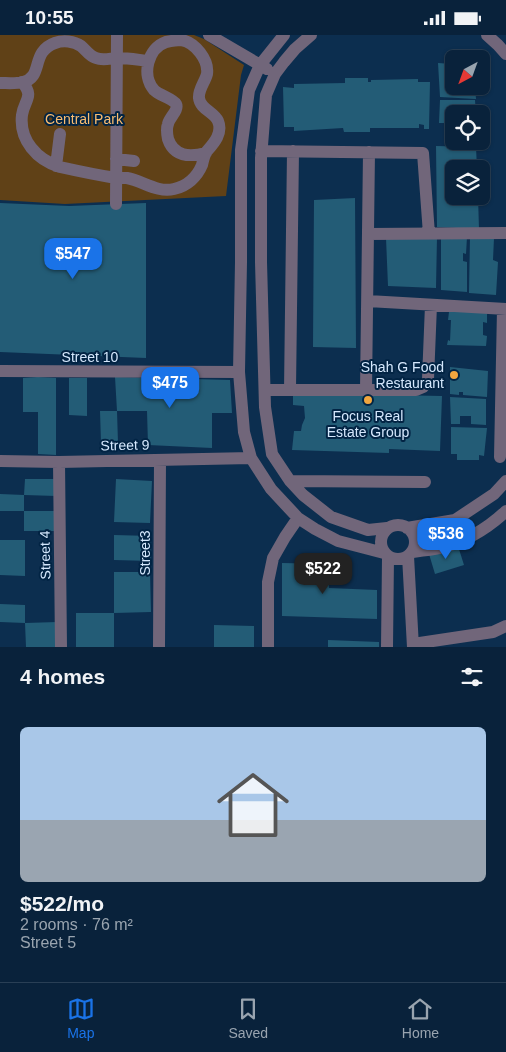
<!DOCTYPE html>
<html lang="en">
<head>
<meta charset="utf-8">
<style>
  body { margin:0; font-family:Helvetica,sans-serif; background:#172f46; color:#f1f3f6; height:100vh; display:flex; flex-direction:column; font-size:19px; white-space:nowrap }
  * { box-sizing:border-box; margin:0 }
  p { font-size:16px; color:#99a4af }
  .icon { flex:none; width:28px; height:28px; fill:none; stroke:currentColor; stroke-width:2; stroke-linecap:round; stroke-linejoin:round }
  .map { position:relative; height:612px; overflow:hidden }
  .sheet { display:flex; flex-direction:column; background:#09223b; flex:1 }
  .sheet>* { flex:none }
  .needle { width:32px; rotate:221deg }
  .tools { position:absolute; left:445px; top:15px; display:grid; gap:10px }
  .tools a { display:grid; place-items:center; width:45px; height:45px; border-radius:8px; background:#09223b; box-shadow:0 1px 4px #0004,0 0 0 1px #293f55; font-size:25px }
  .price { position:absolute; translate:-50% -42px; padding:0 11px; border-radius:10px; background:#1a73e8; color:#fff; font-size:16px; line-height:32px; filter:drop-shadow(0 1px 2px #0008) }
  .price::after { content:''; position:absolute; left:50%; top:30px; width:15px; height:11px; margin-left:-8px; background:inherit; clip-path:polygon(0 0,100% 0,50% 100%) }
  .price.on { background:#222; color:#fff }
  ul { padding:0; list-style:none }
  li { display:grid; align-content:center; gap:10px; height:265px; padding:0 20px }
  li span { display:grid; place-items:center; height:155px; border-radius:8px; color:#555 }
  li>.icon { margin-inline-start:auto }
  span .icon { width:90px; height:90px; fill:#fffc; stroke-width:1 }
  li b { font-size:21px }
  h2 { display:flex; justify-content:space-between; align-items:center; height:60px; padding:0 20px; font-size:21px }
  .status { display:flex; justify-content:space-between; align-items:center; height:35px; padding:0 25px; background:#09223b; direction:ltr }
  .status svg { height:14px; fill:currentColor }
  .menu { display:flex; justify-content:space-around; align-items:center; height:70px; border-top:1px solid #293f55; background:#09223b; font-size:14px; color:#99a4af }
  .menu a { display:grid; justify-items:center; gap:2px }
  .menu .on { color:#1a73e8 }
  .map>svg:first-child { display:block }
  .green { fill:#604117 }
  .building { fill:#235c76 }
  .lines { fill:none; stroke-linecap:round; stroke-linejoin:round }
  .minor { stroke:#71667a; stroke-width:12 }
  .poi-dot { fill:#f1a63f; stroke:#022444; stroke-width:2 }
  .labels { text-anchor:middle; stroke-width:4; stroke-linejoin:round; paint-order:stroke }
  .park-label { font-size:14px; fill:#fabd71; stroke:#022444 }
  .street-label { font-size:14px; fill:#d5e8fd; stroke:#022444 }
  .poi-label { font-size:14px; fill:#d5e8fd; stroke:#022444; text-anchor:end }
</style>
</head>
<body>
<div class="status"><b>10:55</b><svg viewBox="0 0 49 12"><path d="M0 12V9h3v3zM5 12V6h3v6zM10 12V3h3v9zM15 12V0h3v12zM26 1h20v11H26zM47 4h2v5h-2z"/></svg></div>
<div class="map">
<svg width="506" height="612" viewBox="0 0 506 612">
  <rect width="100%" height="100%" fill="#0c2e4f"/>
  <path class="green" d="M0 0H194L204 4 244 30 241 40 226 161 65 169 0 165Z"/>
  <path class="building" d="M438 28 452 29 451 41H454V51H475L476 64 440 62Z
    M345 43H368V47H371V45L418 44V47H430L429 94H424V90L419 89V93H370V97H344L343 93 294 96V92H284L283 52 294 53V49L345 48Z
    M440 65H475L476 79H454V91H446V88H439Z
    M436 111 476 112 477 134H454V161H478L479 194 437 192Z
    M355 163 356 313 313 312 314 165Z
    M0 168 69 171 146 168V323L0 317Z
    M441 201 467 202 466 219 463 218V226L467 227V257L441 255Z
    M470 201 494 203 493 225 498 227 496 260 469 258Z
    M437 202 436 253 388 251 386 203Z
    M487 276V288L483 287V300L487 301 486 311 447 310 448 305 450 306 451 285H448L449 277Z
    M450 332 488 336 487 362 463 360V357H459V360L450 359Z
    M38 342 56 343V420L38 419V377H23V343Z
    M115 342 230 345 232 378H212V413L148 410 147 376H117L118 408H101L100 376H117Z
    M69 343H87V381L69 380Z
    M293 358 442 361 440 416 389 414V418L292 415 294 396H301L302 390 305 383 304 371 293 370Z
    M450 362 486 364V390L471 389V381H460V389H451Z
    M451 392 487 393 484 421 479 420V425H457V419H451Z
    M25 444H56V461L24 460Z
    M116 444 152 446 150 488 114 487Z
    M0 459 24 460V476H56V496H24V476H0Z
    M114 500 151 501V526L114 525Z
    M0 505H25V541L0 540Z
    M458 511 464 530 435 539 429 519Z
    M282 528 328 529 329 553 377 555V584L282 581Z
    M114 537H150L151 577 114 578Z
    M0 569 25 570V588L0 587Z
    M76 578H114V612H76Z
    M57 587V612H26L25 588Z
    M214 590 254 591V612H214Z
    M328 605 379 607V612H328Z"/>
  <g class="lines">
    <path class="minor" d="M209 0 267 34
      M284 0 260 30 249 55 241 115V227L239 337 244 397 251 423 271 454 298 483 315 494 338 506 384 518
      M311 0 295 14 284 27 275 39 266 60 261 123V227L265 372 272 419 290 446 303 460 331 482 368 495 387 493
      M487 0 498 10 506 19
      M22 47C35 62 24 65 22 80 19 105 37 125 60 132 78 136 97 140 116 143 119 143 123 143 127 143 143 146 157 158 174 154 187 151 197 142 202 130 203 126 204 120 207 116 214 108 223 98 218 86 214 77 200 74 199 63 198 55 205 47 207 39 209 25 195 7 181 5 177 5 171 6 166 7 148 13 141 40 154 55 159 60 173 64 176 69 179 75 169 83 168 89 166 94 167 99 168 104 174 122 190 122 206 118
      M0 48C7 48 16 49 23 47 44 42 30 17 55 8 63 5 74 6 81 11 86 15 89 21 96 23 103 26 111 23 118 23 129 23 139 25 149 26
      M261 116 423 118 429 199
      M116 124 134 126
      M56 131 60 99
      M116 169 117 0
      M368 199 506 198
      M368 266 506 274
      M0 336 239 337
      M265 355H416L423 352 428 344 431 270
      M290 355 293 116
      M366 355 369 117
      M500 422 503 274
      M0 426 59 427 251 423
      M59 427 61 612
      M290 446 425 447
      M381 507a17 17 0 1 1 34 0a17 17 0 1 1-34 0Z
      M407 493 455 485 494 459 506 446
      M412 517C421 516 431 515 440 513 464 507 488 493 506 476
      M408 521 413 612
      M413 609 493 597 506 591
      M159 612 160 425
      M268 612V547L273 523 285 502 298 483
      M387 612 388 522"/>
  </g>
  <g class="poi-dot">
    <circle cx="454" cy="340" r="5"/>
    <circle cx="368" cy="365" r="5"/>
  </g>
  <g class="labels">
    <g class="park-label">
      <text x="84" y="89">Central Park</text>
    </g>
    <g class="street-label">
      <text x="90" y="327">Street 10</text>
      <text transform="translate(125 410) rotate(-1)" y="5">Street 9</text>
      <text transform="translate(145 518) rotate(-90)" y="5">Street3</text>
      <text transform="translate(45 520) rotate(-91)" y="5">Street 4</text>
    </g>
    <g class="poi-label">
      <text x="444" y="337">Shah G Food<tspan x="444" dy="16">Restaurant</tspan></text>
      <text x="368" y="386" text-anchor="middle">Focus Real<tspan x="368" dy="16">Estate Group</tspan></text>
    </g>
  </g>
</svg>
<div class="tools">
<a><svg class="needle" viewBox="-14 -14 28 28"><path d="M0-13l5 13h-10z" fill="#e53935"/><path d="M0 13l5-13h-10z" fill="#99a4af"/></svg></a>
<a><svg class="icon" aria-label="locate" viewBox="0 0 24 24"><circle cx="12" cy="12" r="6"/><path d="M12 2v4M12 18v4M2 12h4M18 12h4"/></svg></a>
<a><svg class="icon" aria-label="layers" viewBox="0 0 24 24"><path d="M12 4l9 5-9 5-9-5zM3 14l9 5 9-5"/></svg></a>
</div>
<b class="price" style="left:73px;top:245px">$547</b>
<b class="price" style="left:170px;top:374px">$475</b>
<b class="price" style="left:446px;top:525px">$536</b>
<b class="price on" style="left:323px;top:560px">$522</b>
</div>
<section class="sheet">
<h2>4 homes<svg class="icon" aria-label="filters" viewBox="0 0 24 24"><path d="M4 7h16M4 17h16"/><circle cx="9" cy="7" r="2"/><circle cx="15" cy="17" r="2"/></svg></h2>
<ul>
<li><span style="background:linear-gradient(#a9c7e8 60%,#9aa5b1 0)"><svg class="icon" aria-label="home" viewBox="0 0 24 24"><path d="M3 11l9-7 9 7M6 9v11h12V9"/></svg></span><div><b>$522/mo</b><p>2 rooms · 76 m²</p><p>Street 5</p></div></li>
</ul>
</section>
<nav class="menu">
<a class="on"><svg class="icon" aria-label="map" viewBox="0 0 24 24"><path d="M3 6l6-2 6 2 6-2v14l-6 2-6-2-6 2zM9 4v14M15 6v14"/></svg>Map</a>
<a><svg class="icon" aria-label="saved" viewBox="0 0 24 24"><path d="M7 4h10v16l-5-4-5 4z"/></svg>Saved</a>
<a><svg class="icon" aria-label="home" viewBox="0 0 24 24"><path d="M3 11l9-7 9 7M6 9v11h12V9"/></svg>Home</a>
</nav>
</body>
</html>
